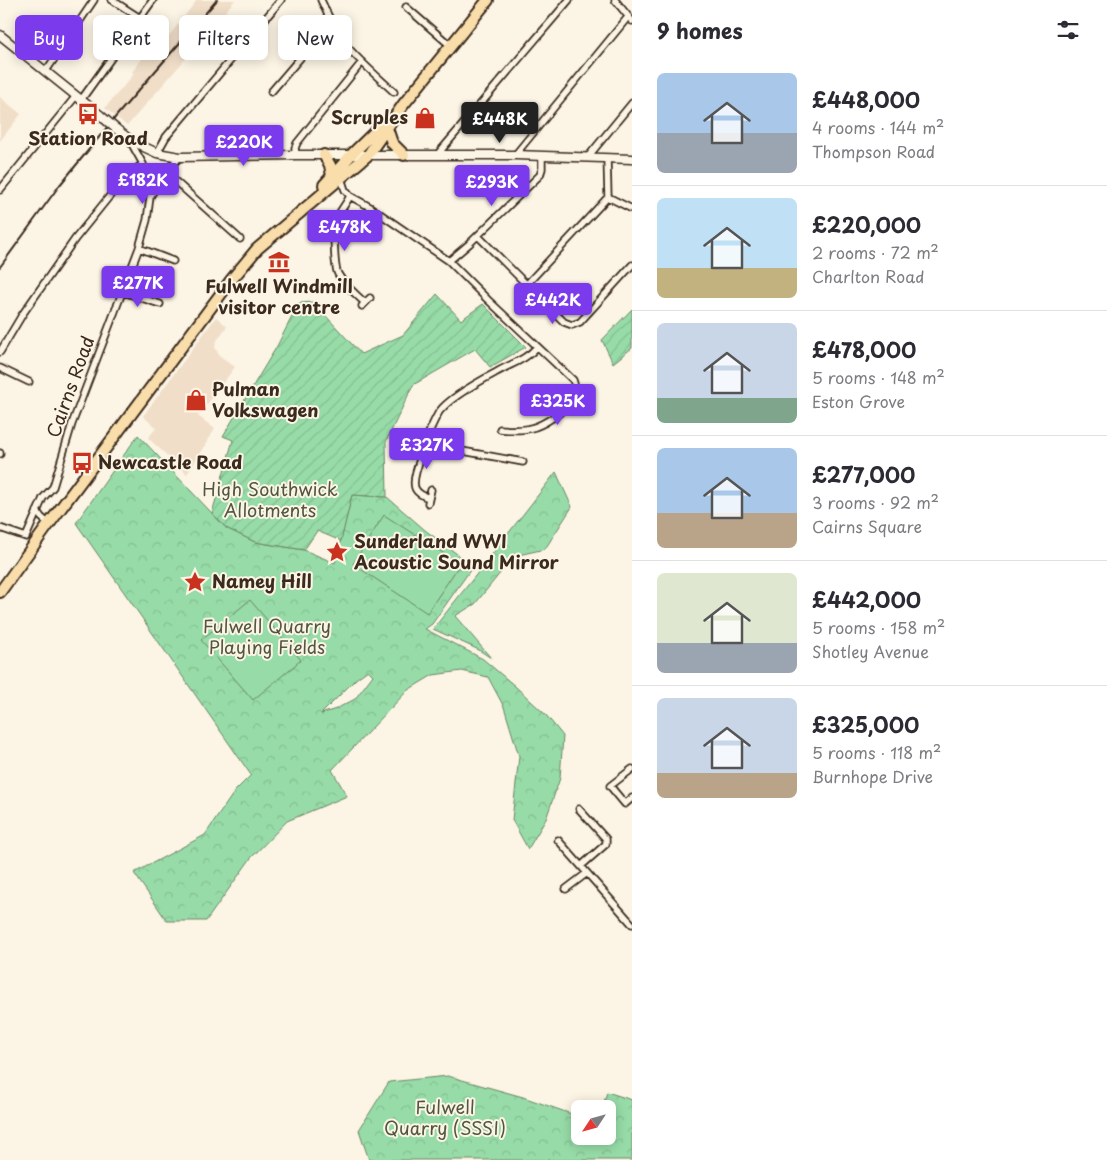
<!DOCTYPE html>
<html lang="en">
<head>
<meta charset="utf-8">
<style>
  body { margin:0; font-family:"Playpen Sans",sans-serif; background:#f2f2f3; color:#2b2b33; height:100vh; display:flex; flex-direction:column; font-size:19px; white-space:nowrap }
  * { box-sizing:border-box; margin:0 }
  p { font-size:16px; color:#7c7c81 }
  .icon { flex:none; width:28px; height:28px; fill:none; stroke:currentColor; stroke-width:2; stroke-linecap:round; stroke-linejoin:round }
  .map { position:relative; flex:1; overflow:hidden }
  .panel { display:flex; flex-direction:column; background:#fff; width:475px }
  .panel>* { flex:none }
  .banner { position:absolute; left:15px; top:15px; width:475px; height:45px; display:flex; gap:10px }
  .needle { width:32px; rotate:234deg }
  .buttons { position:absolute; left:571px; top:1100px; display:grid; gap:10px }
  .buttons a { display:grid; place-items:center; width:45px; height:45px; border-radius:8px; background:#fff; box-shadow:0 2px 12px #0003; font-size:25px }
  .price { position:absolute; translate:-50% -42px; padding:0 11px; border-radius:5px; background:#7c3aed; color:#fff; font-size:16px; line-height:32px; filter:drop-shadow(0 1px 2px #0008) }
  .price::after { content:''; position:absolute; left:50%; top:30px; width:15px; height:11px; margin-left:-8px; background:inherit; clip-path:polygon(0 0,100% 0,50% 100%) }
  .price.on { background:#222; color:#fff }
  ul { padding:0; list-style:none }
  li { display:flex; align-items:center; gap:15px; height:125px; padding:0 25px }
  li+li { border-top:1px solid #e1e1e2 }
  li span { display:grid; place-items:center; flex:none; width:140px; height:100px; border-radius:8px; color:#555 }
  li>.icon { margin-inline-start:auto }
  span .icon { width:60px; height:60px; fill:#fffc; stroke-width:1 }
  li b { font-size:21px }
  h2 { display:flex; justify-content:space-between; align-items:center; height:60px; padding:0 25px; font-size:21px }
  .chip { padding:0 18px; border-radius:8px; background:#fff; box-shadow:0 2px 12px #0003; font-size:18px; line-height:45px }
  .chip.on { background:#7c3aed; color:#fff }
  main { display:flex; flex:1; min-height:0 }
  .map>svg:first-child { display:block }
  .built { fill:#f0dec8 }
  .forest { fill:url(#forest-crowns); stroke:#698363; fill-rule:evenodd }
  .garden { fill:url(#garden-furrows); stroke:#698363 }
  .pitch { fill:#97dca8; stroke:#698363 }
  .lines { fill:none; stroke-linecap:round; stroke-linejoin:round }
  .street-casing { stroke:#3b2a1e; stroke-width:9 }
  .secondary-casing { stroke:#3b2a1e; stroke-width:11 }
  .highway-casing { stroke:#3b2a1e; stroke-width:14 }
  .street { stroke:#fcf5e5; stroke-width:5.5 }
  .secondary { stroke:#fcf5e5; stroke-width:8 }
  .highway { stroke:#f9deab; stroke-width:10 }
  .rail { stroke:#3b2a1e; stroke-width:2 }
  .secondary-bridge-casing { stroke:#3b2a1e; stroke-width:11; stroke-linecap:butt }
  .secondary-bridge { stroke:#fcf5e5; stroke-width:8 }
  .labels { text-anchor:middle; stroke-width:4; stroke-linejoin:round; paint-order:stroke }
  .poi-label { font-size:18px; font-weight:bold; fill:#3b2a1e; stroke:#fcf5e5; text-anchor:start }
  .street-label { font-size:18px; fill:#3b2a1e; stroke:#fcf5e5 }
  .park-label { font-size:18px; fill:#525640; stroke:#fcf5e5 }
</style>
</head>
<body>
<main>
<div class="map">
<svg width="632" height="1160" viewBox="0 0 632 1160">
  <defs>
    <pattern id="forest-crowns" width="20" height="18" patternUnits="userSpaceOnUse" patternTransform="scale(1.25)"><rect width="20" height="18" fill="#97dca8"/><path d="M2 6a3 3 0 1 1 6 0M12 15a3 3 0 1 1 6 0" fill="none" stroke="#83bd90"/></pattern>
    <pattern id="garden-furrows" width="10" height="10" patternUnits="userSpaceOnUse" patternTransform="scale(1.25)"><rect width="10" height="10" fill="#97dca8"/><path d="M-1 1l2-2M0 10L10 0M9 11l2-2" fill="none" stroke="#83bd90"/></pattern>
  </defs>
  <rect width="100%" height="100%" fill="#fcf5e5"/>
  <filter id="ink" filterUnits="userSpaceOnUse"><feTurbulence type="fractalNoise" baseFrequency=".02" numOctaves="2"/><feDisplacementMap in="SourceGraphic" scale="10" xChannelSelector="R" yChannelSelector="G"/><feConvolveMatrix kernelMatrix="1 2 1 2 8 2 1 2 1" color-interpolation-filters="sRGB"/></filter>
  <g filter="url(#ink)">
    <path class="built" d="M197 0H235L195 48 127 126 105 108 134 74 132 72 148 51 154 55Z
      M0 97 21 114 0 141Z
      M216 317 227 326 216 342 215 347 219 355 235 367 198 416 215 429 187 474 148 438 156 428 143 416Z"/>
    <path class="forest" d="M138 435 226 528 255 542 304 550 335 563 352 495 387 497 425 530 461 557 471 569 432 624 425 629 483 659 516 687 546 715 563 736 560 778 546 819 528 849 512 820 519 756 504 707 488 677 462 671 433 675 408 690 332 770 347 796 287 821 251 858 206 921H167L134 873 205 835 235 791 251 775 76 523ZM368 670 373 675 355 699 336 709 321 714 357 678Z
      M556 472 572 507 545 549 514 556 475 604 455 616 491 658 479 650 433 629 476 575Z
      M448 1076 523 1097 580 1117V1136H608V1109H602L607 1092 632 1100V1160H369L359 1130 389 1082Z"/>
    <path class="garden" d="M437 294 461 320 483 304 526 347 490 367 475 349 413 385 386 442 387 497 352 495 341 541 317 531 304 550 255 542 226 528 212 513 233 440 223 436 277 346 299 303 313 302 361 354 403 335Z
      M632 309V348L613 363 602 340Z"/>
    <path class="pitch" d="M384 515 460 564 427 613 353 564Z
      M250 600 301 660 253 700 201 640Z"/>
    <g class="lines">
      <g class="street-casing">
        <path id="street" d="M112 0 140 18
          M321 0C328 16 335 31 346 45 360 62 378 77 394 92
          M615 0 632 21
          M406 7 451 46
          M46 71 94 0
          M271 92 331 22
          M81 100 153 0
          M129 139 143 164 147 179 150 197 165 172 180 157
          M157 153 166 137 281 0
          M296 155 295 148 297 143 362 62
          M437 155 569 0
          M515 155 628 17
          M587 158 632 103
          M165 172 240 239
          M341 178 345 190 350 196 370 207 449 261 488 300 573 380C576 387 575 395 570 402 565 411 542 426 531 428 521 431 510 430 500 429
          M0 190 76 96
          M350 196C346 204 339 212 336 220 333 228 334 266 338 274 344 285 356 294 365 303
          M608 197 632 209
          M478 236 564 322 572 325 580 322 632 265
          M139 248 173 261
          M449 261 469 244 540 175 542 169V156
          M527 284 608 197 607 158
          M123 292 160 304
          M362 306 370 298
          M0 352 22 315 75 239 125 177 143 164
          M0 368 29 382
          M424 444 523 462
          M0 453V454
          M429 498C414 493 412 487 416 472 422 452 428 431 439 412 449 398 480 381 495 373 510 364 526 360 537 347
          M428 503 431 490
          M37 511 41 517 49 524
          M0 528 26 537
          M26 537 43 498 53 487 72 424 139 248 147 220 150 197
          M632 769 610 786 625 804 632 798
          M579 809 606 839V844L581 866
          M558 840 632 924
          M566 889 587 873"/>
      </g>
      <g class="secondary-casing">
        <path id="secondary" d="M0 35 100 115
          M115 128 129 139 144 147 157 153 180 157 296 155H515L632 159"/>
      </g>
      <g class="highway-casing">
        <path id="highway" d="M387 128 392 143 404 155
          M324 155 330 165 332 176
          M324 185 351 155 387 120
          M0 592 49 524 232 279 257 249 368 155 403 105 488 0"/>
      </g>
      <use href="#street" class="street"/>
      <use href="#secondary" class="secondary"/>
      <use href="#highway" class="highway"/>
      <path class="rail" d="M0 267 59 186 118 114 217 0"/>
      <g class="secondary-bridge-casing">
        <path id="secondary-bridge" d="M100 115 115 128"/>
      </g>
      <use href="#secondary-bridge" class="secondary-bridge"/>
    </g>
  </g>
  <defs>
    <g id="bus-bare" transform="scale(1.725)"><path d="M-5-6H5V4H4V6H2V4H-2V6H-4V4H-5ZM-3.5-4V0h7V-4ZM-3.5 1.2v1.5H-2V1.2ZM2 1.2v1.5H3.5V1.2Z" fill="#c8321e" stroke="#fcf5e5" stroke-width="2.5" paint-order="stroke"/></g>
    <g id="shop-bare" transform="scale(1.725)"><path d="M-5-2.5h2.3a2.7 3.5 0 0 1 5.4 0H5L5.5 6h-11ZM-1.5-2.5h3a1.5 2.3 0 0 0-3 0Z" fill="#c8321e" stroke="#fcf5e5" stroke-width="2.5" paint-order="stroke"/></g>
    <g id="museum-bare" transform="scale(1.725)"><path d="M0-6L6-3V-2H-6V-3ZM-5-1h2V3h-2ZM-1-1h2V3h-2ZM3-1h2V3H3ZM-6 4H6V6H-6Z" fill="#c8321e" stroke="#fcf5e5" stroke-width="2.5" paint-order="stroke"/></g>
    <g id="sight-bare" transform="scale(1.725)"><path d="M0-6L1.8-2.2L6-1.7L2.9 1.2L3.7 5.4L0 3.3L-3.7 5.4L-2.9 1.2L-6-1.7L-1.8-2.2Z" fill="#c8321e" stroke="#fcf5e5" stroke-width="2.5" paint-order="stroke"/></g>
  </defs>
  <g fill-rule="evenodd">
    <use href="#bus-bare" x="88" y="114"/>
    <use href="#shop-bare" x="425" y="118"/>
    <use href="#museum-bare" x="279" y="262"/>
    <use href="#shop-bare" x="196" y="400"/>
    <use href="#bus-bare" x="82" y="463"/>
    <use href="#sight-bare" x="337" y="552"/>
    <use href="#sight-bare" x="195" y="582"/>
  </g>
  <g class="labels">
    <g class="poi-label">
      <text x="408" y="124" text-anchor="end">Scruples</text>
      <text x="88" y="145" text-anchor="middle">Station Road</text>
      <text x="279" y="293" text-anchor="middle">Fulwell Windmill<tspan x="279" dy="21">visitor centre</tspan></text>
      <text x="212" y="396">Pulman<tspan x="212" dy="21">Volkswagen</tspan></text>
      <text x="98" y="469">Newcastle Road</text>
      <text x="354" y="548">Sunderland WWI<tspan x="354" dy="21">Acoustic Sound Mirror</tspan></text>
      <text x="212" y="588">Namey Hill</text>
    </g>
    <g class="street-label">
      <text transform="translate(71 387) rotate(-70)" y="6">Cairns Road</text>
    </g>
    <g class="park-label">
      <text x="270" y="496">High Southwick<tspan x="270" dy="21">Allotments</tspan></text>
      <text x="267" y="633">Fulwell Quarry<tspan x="267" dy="21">Playing Fields</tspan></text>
      <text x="445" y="1114">Fulwell<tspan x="445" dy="21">Quarry (SSSI)</tspan></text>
    </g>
  </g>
</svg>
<div class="buttons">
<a><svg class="needle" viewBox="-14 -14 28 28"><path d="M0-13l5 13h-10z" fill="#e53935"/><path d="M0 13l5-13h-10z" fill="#7c7c81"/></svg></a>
</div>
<b class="price on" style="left:500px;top:144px">£448K</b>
<b class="price" style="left:244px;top:167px">£220K</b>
<b class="price" style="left:143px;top:205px">£182K</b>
<b class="price" style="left:492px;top:207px">£293K</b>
<b class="price" style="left:345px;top:252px">£478K</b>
<b class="price" style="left:138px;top:308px">£277K</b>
<b class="price" style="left:553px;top:325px">£442K</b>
<b class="price" style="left:558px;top:426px">£325K</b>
<b class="price" style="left:427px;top:470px">£327K</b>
<div class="banner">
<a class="chip on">Buy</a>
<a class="chip">Rent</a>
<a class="chip">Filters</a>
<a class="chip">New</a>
</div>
</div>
<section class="panel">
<h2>9 homes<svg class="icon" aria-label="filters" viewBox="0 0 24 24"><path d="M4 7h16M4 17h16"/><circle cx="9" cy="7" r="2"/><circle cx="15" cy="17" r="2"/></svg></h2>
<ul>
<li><span style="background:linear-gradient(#a9c7e8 60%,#9aa5b1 0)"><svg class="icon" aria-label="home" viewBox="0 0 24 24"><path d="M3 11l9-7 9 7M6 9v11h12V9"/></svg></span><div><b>£448,000</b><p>4 rooms · 144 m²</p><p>Thompson Road</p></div></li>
<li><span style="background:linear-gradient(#bfe0f5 70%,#c2b280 0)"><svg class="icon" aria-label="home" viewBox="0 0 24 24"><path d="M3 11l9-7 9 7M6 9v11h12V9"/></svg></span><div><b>£220,000</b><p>2 rooms · 72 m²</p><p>Charlton Road</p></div></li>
<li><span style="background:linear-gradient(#c9d6e8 75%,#7fa58c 0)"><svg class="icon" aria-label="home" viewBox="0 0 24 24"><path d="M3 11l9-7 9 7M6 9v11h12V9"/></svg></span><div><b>£478,000</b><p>5 rooms · 148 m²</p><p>Eston Grove</p></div></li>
<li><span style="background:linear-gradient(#a9c7e8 65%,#b9a48a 0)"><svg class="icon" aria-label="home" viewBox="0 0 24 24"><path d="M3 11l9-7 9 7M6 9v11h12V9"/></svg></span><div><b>£277,000</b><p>3 rooms · 92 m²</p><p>Cairns Square</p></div></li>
<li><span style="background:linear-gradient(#dfe7d0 70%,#9aa5b1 0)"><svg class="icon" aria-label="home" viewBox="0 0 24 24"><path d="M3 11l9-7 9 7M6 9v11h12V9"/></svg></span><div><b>£442,000</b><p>5 rooms · 158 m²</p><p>Shotley Avenue</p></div></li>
<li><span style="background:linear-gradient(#c9d6e8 75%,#b9a48a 0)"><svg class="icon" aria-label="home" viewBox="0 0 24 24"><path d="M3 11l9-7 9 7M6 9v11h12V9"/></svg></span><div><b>£325,000</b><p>5 rooms · 118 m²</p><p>Burnhope Drive</p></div></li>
</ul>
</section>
</main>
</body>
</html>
